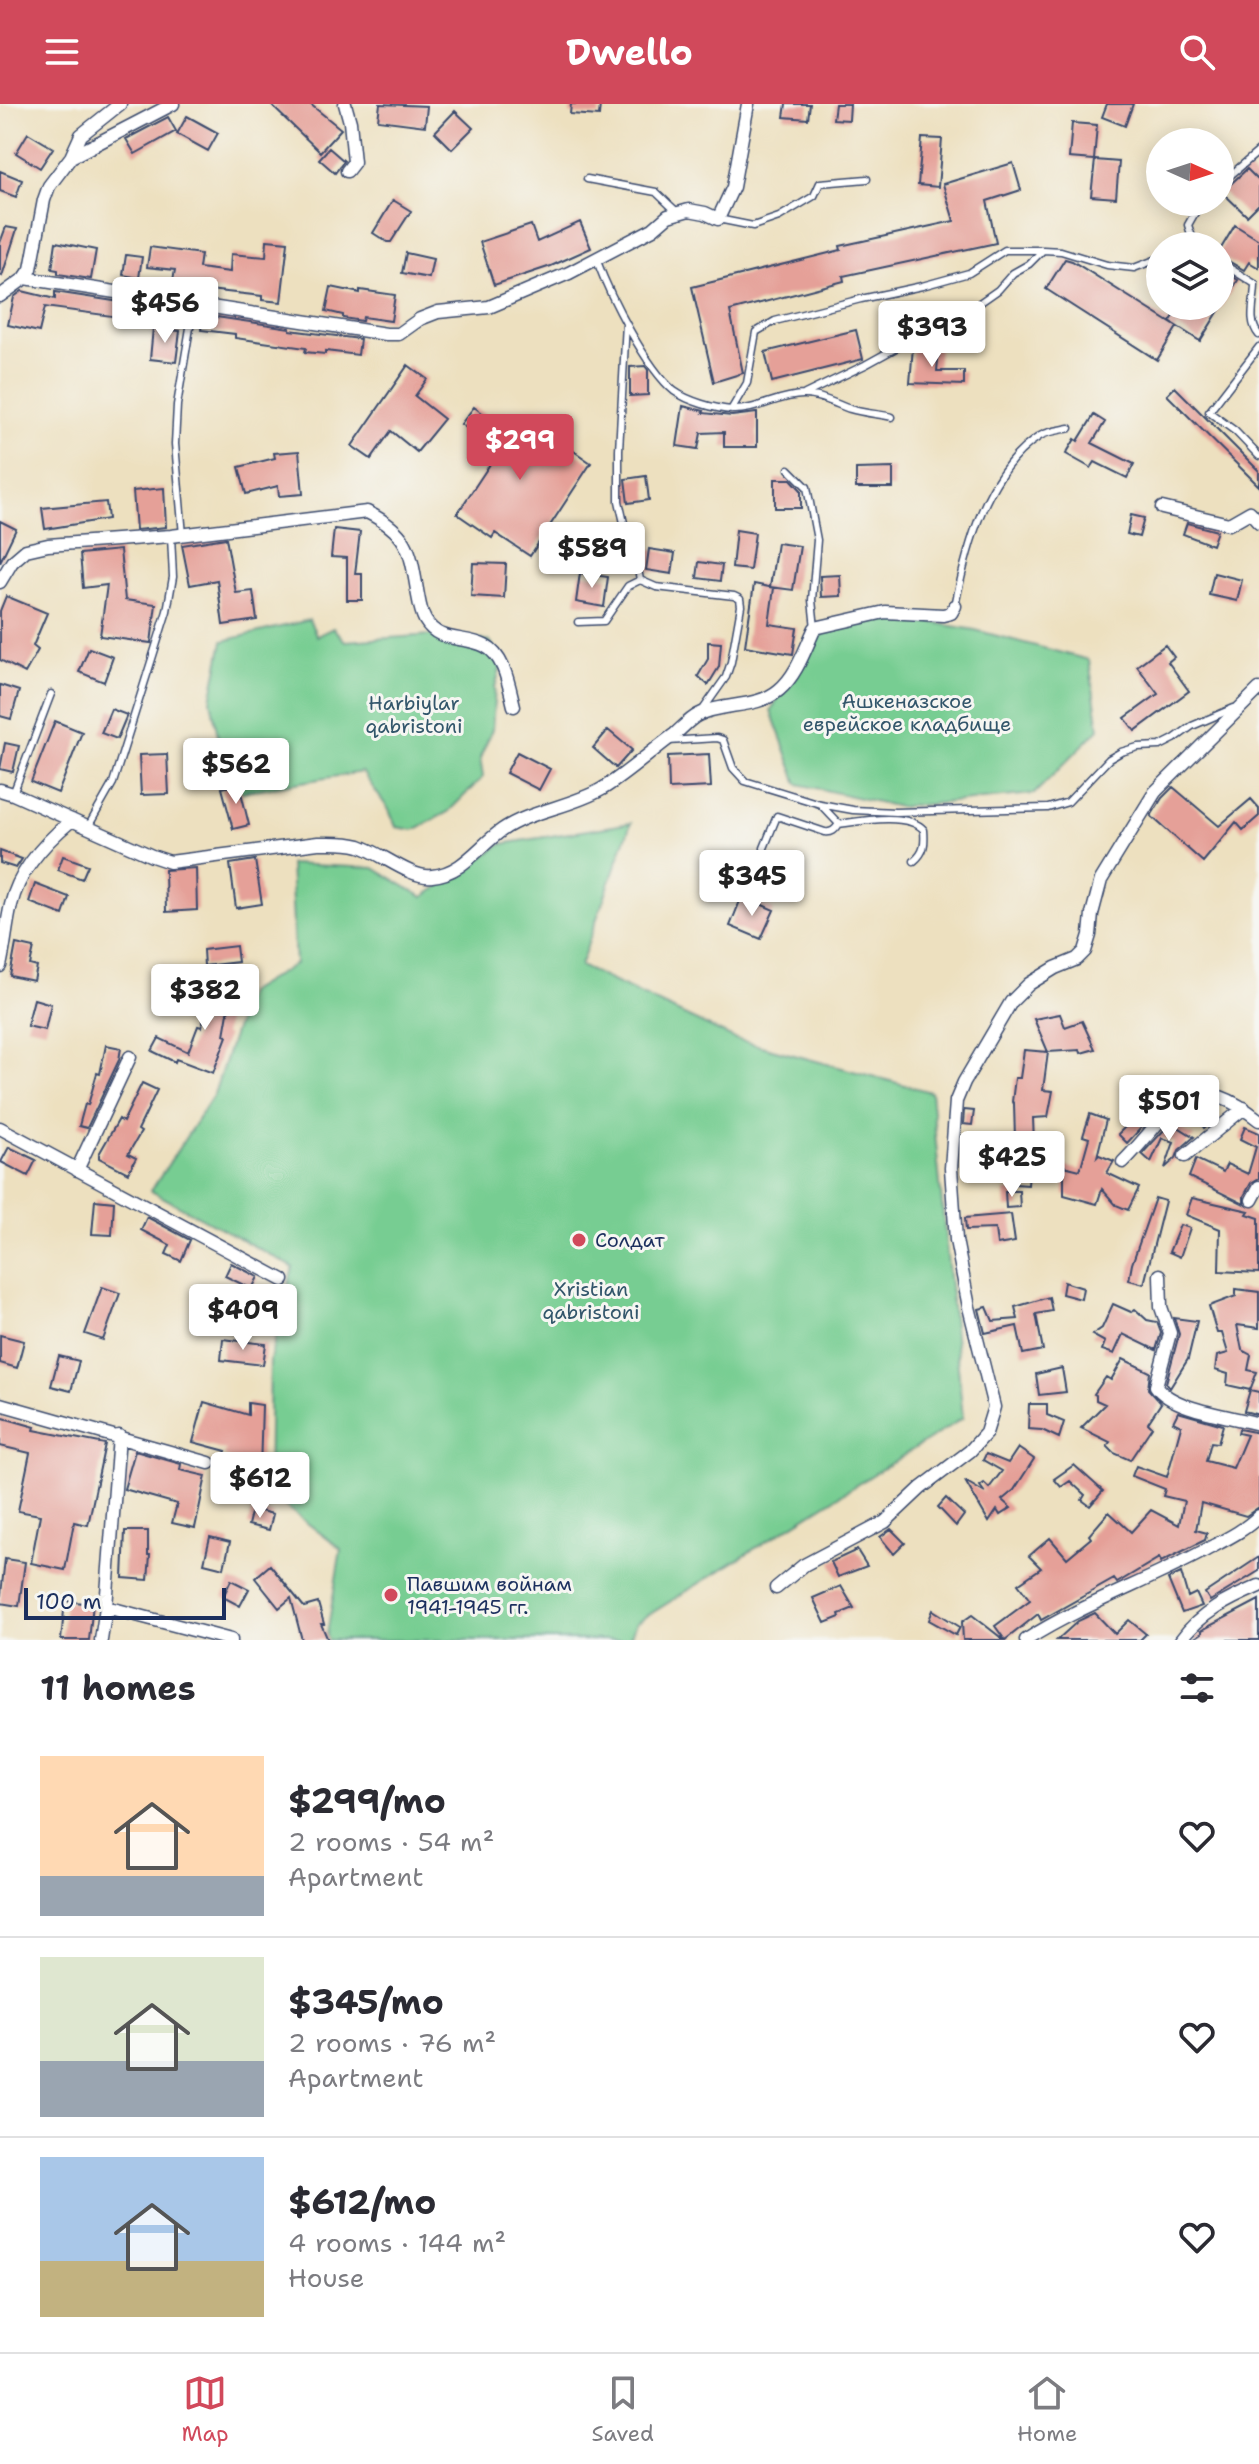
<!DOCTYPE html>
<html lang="en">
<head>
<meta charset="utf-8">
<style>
  body { margin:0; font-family:"Shantell Sans",sans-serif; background:#f2f2f3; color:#2b2b33; height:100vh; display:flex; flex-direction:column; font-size:30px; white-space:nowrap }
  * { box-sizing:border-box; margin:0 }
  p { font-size:26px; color:#7c7c81 }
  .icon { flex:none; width:44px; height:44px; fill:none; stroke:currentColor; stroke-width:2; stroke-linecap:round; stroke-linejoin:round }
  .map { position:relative; height:1536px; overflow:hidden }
  .side { display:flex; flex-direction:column; background:#fff; flex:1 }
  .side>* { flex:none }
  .needle { width:52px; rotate:93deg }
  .fabs { position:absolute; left:1146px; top:24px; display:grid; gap:16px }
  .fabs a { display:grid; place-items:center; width:88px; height:88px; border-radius:50%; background:#fff; box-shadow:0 4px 20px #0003; font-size:40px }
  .scale { position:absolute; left:24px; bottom:20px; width:202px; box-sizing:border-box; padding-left:8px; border:4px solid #1b2f5e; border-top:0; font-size:22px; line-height:28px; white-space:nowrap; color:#1b2f5e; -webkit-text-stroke:6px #f6f6f2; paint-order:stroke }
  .price { position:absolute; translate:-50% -68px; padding:0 18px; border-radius:8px; background:#fff; color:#222; font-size:26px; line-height:52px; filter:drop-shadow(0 2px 4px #0008) }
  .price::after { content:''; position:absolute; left:50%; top:48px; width:24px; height:18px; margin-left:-12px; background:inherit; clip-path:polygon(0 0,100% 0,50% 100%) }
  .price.active { background:#d1495b; color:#fff }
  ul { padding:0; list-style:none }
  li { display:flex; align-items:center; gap:24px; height:200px; padding:0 40px }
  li+li { border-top:2px solid #e1e1e2 }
  li span { display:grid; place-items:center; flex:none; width:224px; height:160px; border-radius:0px; color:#555 }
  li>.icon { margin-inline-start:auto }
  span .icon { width:96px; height:96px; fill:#fffc; stroke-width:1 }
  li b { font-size:34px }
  h2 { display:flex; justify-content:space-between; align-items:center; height:96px; padding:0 40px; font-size:34px }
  header { display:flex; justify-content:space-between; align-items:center; height:104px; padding:0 40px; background:#d1495b; color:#fff; font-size:36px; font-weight:700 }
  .tab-bar { display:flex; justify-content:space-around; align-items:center; height:112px; border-top:2px solid #e1e1e2; background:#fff; font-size:22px; color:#7c7c81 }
  .tab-bar a { display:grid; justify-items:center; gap:4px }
  .tab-bar .active { color:#d1495b }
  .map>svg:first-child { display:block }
  .green { fill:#77cd92; stroke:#497e78; stroke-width:2 }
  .building { fill:#e5a098 }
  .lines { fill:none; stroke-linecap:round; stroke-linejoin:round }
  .service-casing { stroke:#3a4a6d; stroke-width:9 }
  .minor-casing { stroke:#3a4a6d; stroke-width:15 }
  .service { stroke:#fff; stroke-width:6 }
  .minor { stroke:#fff; stroke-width:12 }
  .poi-dot { fill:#d1495b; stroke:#f6f6f2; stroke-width:3 }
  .labels { text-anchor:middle; stroke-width:6; stroke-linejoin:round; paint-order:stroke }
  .park-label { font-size:20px; fill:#32566b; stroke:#f6f6f2 }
  .poi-label { font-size:20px; fill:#1b2f5e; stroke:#f6f6f2; text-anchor:start }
</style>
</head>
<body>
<header><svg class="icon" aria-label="menu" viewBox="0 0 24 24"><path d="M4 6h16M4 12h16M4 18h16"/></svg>Dwello<svg class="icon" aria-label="search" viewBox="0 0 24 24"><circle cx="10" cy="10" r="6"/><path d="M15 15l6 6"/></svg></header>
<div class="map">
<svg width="1259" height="1536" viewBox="0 0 1259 1536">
  <rect width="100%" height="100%" fill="#f6f6f2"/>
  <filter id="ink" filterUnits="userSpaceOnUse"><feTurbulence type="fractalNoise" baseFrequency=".0125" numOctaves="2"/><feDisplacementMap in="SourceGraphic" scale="16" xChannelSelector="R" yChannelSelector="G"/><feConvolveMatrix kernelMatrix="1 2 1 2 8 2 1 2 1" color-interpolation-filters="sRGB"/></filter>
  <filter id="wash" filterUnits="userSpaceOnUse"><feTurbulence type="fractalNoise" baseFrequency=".006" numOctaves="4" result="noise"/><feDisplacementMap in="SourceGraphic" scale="32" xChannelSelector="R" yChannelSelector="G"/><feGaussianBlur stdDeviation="1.8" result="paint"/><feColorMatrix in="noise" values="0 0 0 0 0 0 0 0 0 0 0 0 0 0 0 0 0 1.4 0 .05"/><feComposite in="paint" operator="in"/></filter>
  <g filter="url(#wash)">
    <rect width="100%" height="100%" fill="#ede0bf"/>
    <path class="green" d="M878 509 975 526 1089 556 1099 625 1034 690 899 703 798 680 771 607 814 526Z
      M309 516 317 532 333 524 345 537 448 530 491 538 502 559 495 583 492 626 480 654 483 673 448 708 414 726 396 723 389 706 362 668 229 690 211 596 223 537Z
      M631 719 580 862 735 935 931 988 963 1314 636 1519 629 1536H326L341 1445 268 1389 270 1256 293 1163 151 1087 214 990 247 889 295 860 290 760 374 764 423 793 502 740Z"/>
    <g id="blocks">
      <path class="building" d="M270 0H310L341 25 320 48Z
        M380 0 427 2 425 22 378 16Z
        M571 0H600L599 12 570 10Z
        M786 0H810L808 15 784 13Z
        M835 0H850L849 16 833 15Z
        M1107 0H1133L1125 22 1102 13Z
        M455 7 473 24 452 45 435 28Z
        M187 12 218 29 208 47 177 30Z
        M168 13 176 27 135 50 126 35Z
        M1072 19 1097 21 1094 56 1069 54Z
        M28 29 53 44 40 64 16 49Z
        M922 34 942 35 938 83 918 81Z
        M329 44 344 57 335 69 319 55Z
        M1095 56 1119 58 1116 94 1091 92Z
        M1013 59 1021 86 987 97 996 139 843 172 844 177 730 207 743 269 714 278 692 183 841 146 840 142 954 117 943 80Z
        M1247 65 1259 77V100L1247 112 1222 88Z
        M0 67 22 76 16 93 0 87Z
        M393 96 411 107 391 138H387L373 129Z
        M580 118 591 144 551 162 494 181 480 138 531 121 537 138Z
        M1235 121 1259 136V164L1249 158 1244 166 1220 152V146Z
        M6 123 17 125 2 172 0 171V139Z
        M267 136 288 138 281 198 262 196V192L172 182 175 166 147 163 150 143 201 150 199 164 230 168 231 150 266 153Z
        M56 138 96 146 91 175 58 170V166L52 165Z
        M406 149 433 155 429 174 402 169Z
        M126 151 142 153 139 174 123 171Z
        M1065 155 1072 157 1177 223 1157 256 1046 185Z
        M1220 165 1238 176 1200 237 1170 218 1181 202H1220Z
        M331 183 360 189V186L395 191 391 217 363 213 362 217 343 214V211L326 207Z
        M22 187 55 195V188L166 205 164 219 45 203 39 228 8 221 14 193Z
        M203 211 290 224V226L360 235 358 251 325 247V250L305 248 306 244 235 234V230L201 226Z
        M153 224 180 227 176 258 150 255Z
        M856 226 863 255 772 278 765 248Z
        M913 243 939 245 937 267H964V281L910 279Z
        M408 261 427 275 415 292 444 315 417 348 391 327 371 355 352 342Z
        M645 262 648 266V291L630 292V263Z
        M1175 283 1259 367V382L1167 291Z
        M683 302 704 307 703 309 732 312 757 309V343H724V328L701 329 698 345 677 342Z
        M474 303 510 329 519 315 560 342 562 339 591 359 530 452 495 429 492 434 457 410 498 348 461 320Z
        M1094 311 1105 318 1092 339 1134 360 1127 374 1095 358 1091 364 1066 350 1075 335 1078 337Z
        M299 347 303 390 279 392 278 382 246 390 239 363 275 354 274 349Z
        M893 364V384H856V365Z
        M646 372 649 396 628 399 625 375Z
        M775 375H791L801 386V404H775Z
        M164 384 166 423 136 426 133 387Z
        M106 398 108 415 45 425 42 404Z
        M1131 411 1144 414 1139 433 1127 430Z
        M0 417 16 425 0 458Z
        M1187 419 1217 427 1212 441 1183 430Z
        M334 425 360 428 355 470H362V496H347V454L331 453Z
        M736 426 755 429 750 466 732 464Z
        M226 434 236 489 253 487 257 516 223 521 217 476 190 481 182 441Z
        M777 439 800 442 793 486 770 483Z
        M649 445 675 449 672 470 646 466Z
        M120 446 125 496 156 500 151 539 100 532 107 481 83 484 80 450Z
        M699 458 722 461 720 477 697 474Z
        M473 459 506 460 504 494 471 492Z
        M580 469 608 473 604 503 576 498Z
        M1214 469 1242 476 1237 497 1209 491Z
        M840 471 841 492 821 493 820 472Z
        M754 480 774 484 769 520 797 524 793 550 745 542Z
        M6 492 47 509 33 542 38 546 25 569 0 556V507Z
        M708 538 721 539 719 563 708 581 698 572 708 555Z
        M1165 541 1174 553 1168 558 1189 587 1135 627 1125 614 1158 590 1137 562Z
        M89 544 113 553 104 578 79 568Z
        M0 581 19 587 11 615 0 612Z
        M111 605 127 611 117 635 101 629Z
        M55 617 82 628 58 689 31 678Z
        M608 626 632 646 616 664 593 644Z
        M5 639 19 642 13 668 0 665Z
        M517 648 550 665 539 686 506 669Z
        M167 650 169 690 141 691 139 651Z
        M709 650 711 683 669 685 668 652Z
        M239 680 249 721 233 725 222 684Z
        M1173 683 1219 722 1251 695 1259 704V712L1243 726 1236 718 1203 758 1151 712 1162 694Z
        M0 747 22 755 16 764 0 759Z
        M63 752 88 761 82 775 58 766Z
        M255 756 262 800 236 804 230 760Z
        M196 764 197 806 166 808 165 766Z
        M35 780 69 793 63 811 29 798Z
        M742 792 774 806 761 835 730 822Z
        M16 840 34 844 30 861 37 863 34 877 10 872Z
        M236 842 238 858 204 862 203 846Z
        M210 876 233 880 224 931 227 932 213 969 176 955 175 958 152 947 159 934 188 948 198 922 202 923Z
        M34 895 51 900 45 926 27 922Z
        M1060 910 1065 923 1082 917 1095 945 1081 949 1080 946 1048 948 1034 915Z
        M106 941 121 944 119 956 87 1024 79 1022 85 1000 88 1001 97 969 100 970Z
        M1024 946 1048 948 1043 986 1053 987 1048 1013 1033 1014 1034 1039 1046 1040 1042 1057 1030 1056 1028 1081 1015 1080 1016 1062H1012L1015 1034 1014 999 1012 998 1015 974H1020Z
        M142 979 157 986 138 1026 141 1028 128 1050 136 1054 128 1069 99 1054V1050L119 1015 123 1018Z
        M1198 1000H1204L1217 1014 1204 1024 1191 1003Z
        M964 1006 974 1007 972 1021 963 1020Z
        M1090 1010 1106 1016 1097 1053 1099 1051 1114 1057 1107 1069 1139 1084 1128 1106 1116 1101 1102 1085 1097 1100 1064 1091V1062L1080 1066 1089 1034 1083 1032Z
        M1142 1010 1143 1022 1127 1039 1118 1030 1133 1015Z
        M1175 1021 1194 1033 1179 1046 1176 1054 1165 1064 1174 1038 1162 1034 1151 1058 1142 1050 1164 1026Z
        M1245 1023 1259 1029V1074L1251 1079 1244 1092V1100L1189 1073 1196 1055 1223 1068 1227 1060 1248 1070 1256 1043 1240 1035Z
        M9 1043 36 1056 28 1072 1 1058Z
        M1005 1087H1019L1020 1103 1006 1104Z
        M1155 1094 1165 1097 1144 1180 1129 1176 1132 1160Z
        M1192 1094 1249 1107 1247 1110 1259 1114V1169L1219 1167 1220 1125 1186 1111Z
        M95 1096 114 1098 112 1131 92 1130Z
        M1011 1110 1015 1138 997 1141 995 1125 966 1126 965 1114Z
        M147 1113 190 1136 181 1157 166 1150 170 1141 141 1126Z
        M1180 1121 1190 1124 1180 1153 1169 1148Z
        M231 1159 258 1173 252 1185 225 1172Z
        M1064 1178 1083 1184 1081 1195 1062 1190Z
        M102 1183 120 1189 103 1236 85 1230Z
        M1236 1185 1259 1188V1224L1237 1221 1242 1246 1251 1251 1248 1266 1257 1268 1250 1286 1227 1281 1228 1270 1215 1266 1217 1252 1228 1249 1222 1229H1217L1209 1202 1236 1192Z
        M1049 1193 1052 1207 1036 1210 1043 1246 1023 1250 1017 1222 985 1229 979 1205 987 1203 993 1217 1018 1215 1015 1203Z
        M1113 1200 1131 1208 1135 1205 1147 1216 1157 1218 1161 1229 1156 1246 1123 1230 1114 1250 1102 1246 1105 1238 1092 1231 1102 1224Z
        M1174 1214 1197 1217 1188 1255 1170 1284 1166 1279 1179 1230Z
        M0 1231 24 1237 17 1264 0 1259Z
        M223 1235 266 1240 263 1261 221 1256Z
        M59 1252 79 1257 71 1287 51 1282Z
        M1123 1255 1150 1268 1148 1285 1161 1299 1148 1319 1152 1323 1130 1356 1114 1349 1107 1342 1110 1338 1081 1324 1105 1300 1096 1296V1291L1094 1290 1106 1273 1111 1276Z
        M1062 1264 1066 1288 1039 1291 1036 1270Z
        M1250 1286 1259 1288V1311L1244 1307Z
        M204 1298 248 1311V1299L262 1301 260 1367 224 1352 226 1347 193 1338Z
        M1029 1300H1047V1311L1064 1318 1059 1334 1042 1326 1028 1325Z
        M1178 1308 1223 1321 1218 1339 1211 1338 1206 1357 1233 1364 1247 1331 1238 1329 1239 1325 1259 1329V1403L1246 1412 1201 1399 1196 1426 1207 1429 1205 1436 1161 1458 1159 1454 1117 1479 1114 1475 1041 1516 1038 1510 1005 1536 995 1522 1030 1496 1018 1480 1041 1464 1029 1452 1050 1434 1067 1454 1091 1434 1089 1431 1109 1408 1131 1428 1151 1406 1179 1421 1184 1397 1163 1392 1165 1385 1132 1372 1136 1362 1167 1373 1181 1322 1173 1318Z
        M0 1313 35 1323 34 1326 105 1340 88 1421 74 1418 65 1466 31 1459 40 1411 18 1407 30 1349 0 1342Z
        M1018 1344 1034 1355 1014 1386 1002 1396 1011 1404 1000 1411 997 1406 989 1418 965 1377 985 1389 980 1382 984 1379 989 1384 1002 1367 983 1356 986 1350 1008 1359Z
        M135 1347 181 1360 180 1366 206 1372 195 1424 172 1419 177 1400 124 1385Z
        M1074 1361 1103 1387 1090 1402 1082 1396 1085 1391 1070 1377 1061 1383 1054 1375Z
        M946 1394 964 1411 956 1422 938 1403Z
        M252 1405 273 1410 269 1426 248 1421Z
        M891 1425 905 1439 894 1450 880 1433Z
        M125 1427H148V1451H150L148 1476 123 1474Z
        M210 1433 230 1438 224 1464 204 1459Z
        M857 1446 867 1462 838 1473 831 1458Z
        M1259 1453V1467L1210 1497 1205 1489Z
        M5 1455 25 1458 19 1502 0 1499Z
        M270 1461 304 1503 318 1499 324 1520H321L328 1536H302L291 1494 279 1504 255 1474Z
        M1181 1469 1188 1493 1196 1489 1202 1502 1182 1509 1168 1475Z
        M231 1476 249 1485 240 1502 223 1493Z
        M841 1482 854 1504 839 1510 840 1513 825 1519 813 1494Z
        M1259 1496V1536H1192L1202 1529V1526Z
        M65 1497 93 1500 89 1536H61Z
        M933 1506 960 1523 956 1531 929 1516Z
        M1095 1509 1115 1530 1129 1516 1146 1530 1140 1536H1057L1078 1517Z
        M972 1511 1004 1536H963L962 1518Z"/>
    </g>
  </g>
  <g filter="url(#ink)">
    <use href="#blocks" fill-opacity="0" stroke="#3a4a6d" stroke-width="2"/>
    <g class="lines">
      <g class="service-casing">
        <path id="service" d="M587 75 656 88 678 109
          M1220 80 1259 47
          M718 115 753 122 779 113 814 92 820 79 867 75
          M1195 142 1188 121 1201 98
          M597 157C610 192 646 264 674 287 688 297 715 305 732 306 756 307 779 291 803 291 817 290 836 300 850 305 863 309 878 310 892 313
          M1220 158 1255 180C1255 198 1247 217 1259 231
          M626 219 619 346V397L627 432 635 449 640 476 656 483 734 492 740 495 741 502 731 558 726 573 702 607
          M1259 243 1209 308 1235 327 1259 352
          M805 290 865 261 923 229 958 214 998 186 1013 169 1029 160 1043 146 1061 147 1107 161 1134 164 1160 154
          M731 306 747 279 756 228 775 217 861 195 922 182 969 169 1005 146H1041
          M789 365 807 383 817 436 812 496 815 524
          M183 431 175 340 177 301 194 200
          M955 502C967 443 986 366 1040 332 1048 327 1061 326 1070 324
          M578 518 604 517 628 482 640 476
          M668 637 717 634 723 636 733 664 745 677 820 700 853 706 895 708 1048 704 1068 698 1109 655 1121 648 1138 643 1160 642 1174 635 1192 622 1234 604
          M13 690 51 590
          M839 720C861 717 908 708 924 726 925 739 925 748 914 757
          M88 723 113 679 167 507 173 473 171 432
          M764 744 777 712 825 728C832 729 835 726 839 720L820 700"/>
      </g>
      <g class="minor-casing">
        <path id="minor" d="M345 0 350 18 354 58 347 67
          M71 53 81 31 120 0
          M25 174 386 230H399L420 215 438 208 489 203 569 169 653 125 668 112 689 106 705 109 718 115 733 83 748 0
          M0 192 25 174 31 165 44 96 49 82 71 53 173 0
          M1162 404 1229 420 1250 408 1259 418
          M0 478 12 458 26 446 48 441 171 432 367 408C408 429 410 444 417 486 419 496 420 507 425 516 439 540 464 531 485 542 505 552 509 583 514 602
          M0 686 13 690 152 752 170 758 318 739C332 739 347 738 360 742 381 749 412 775 432 772 463 769 479 742 502 726 529 707 571 703 602 685 628 669 650 648 675 630 682 624 690 615 698 611 723 598 757 605 779 586 797 571 805 545 815 524L885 508 943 511 951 509 955 502
          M0 862C5 842 6 821 11 801 19 766 45 738 72 716
          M0 1024 283 1176
          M1185 1052 1244 1004
          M1123 1058C1171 1010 1186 958 1259 1016
          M77 1066 130 953
          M1252 1096 1259 1083
          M1160 1171 1161 1203 1170 1229 1156 1282C1172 1306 1231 1312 1259 1320
          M0 1300 209 1359
          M776 1484 804 1461 885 1418 921 1384 970 1347 986 1329 994 1303 969 1203 956 1136 951 1064 956 997 964 978 1011 898 1029 880 1055 864 1077 855 1085 847 1090 831 1092 810 1101 776 1155 688 1259 585
          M106 1503 231 1536
          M101 1536 106 1503 119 1332
          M1026 1536C1081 1501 1144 1479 1202 1448 1222 1437 1243 1428 1259 1412
          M1181 1536C1200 1509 1229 1495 1259 1482"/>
      </g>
      <use href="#service" class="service"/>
      <use href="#minor" class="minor"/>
    </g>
  </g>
  <g class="poi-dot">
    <circle cx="579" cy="1136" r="8"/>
    <circle cx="391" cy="1491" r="8"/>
  </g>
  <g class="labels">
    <g class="park-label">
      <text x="907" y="604">Ашкеназское<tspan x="907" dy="23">еврейское кладбище</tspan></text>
      <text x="414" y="606">Harbiylar<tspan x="414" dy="23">qabristoni</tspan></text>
      <text x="591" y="1192">Xristian<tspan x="591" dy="23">qabristoni</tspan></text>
    </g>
    <g class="poi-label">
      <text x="595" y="1143">Солдат</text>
      <text x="407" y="1487">Павшим войнам<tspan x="407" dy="23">1941-1945 гг.</tspan></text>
    </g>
  </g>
</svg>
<div class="fabs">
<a><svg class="needle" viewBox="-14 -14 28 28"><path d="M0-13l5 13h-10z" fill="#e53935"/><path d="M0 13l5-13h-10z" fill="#7c7c81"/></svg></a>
<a><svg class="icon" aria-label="layers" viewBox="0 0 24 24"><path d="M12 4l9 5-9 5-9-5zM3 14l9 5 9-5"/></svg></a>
</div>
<div class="scale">100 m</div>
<b class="price" style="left:165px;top:241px">$456</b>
<b class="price" style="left:932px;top:265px">$393</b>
<b class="price active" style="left:520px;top:378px">$299</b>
<b class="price" style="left:592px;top:486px">$589</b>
<b class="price" style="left:236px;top:702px">$562</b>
<b class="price" style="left:752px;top:814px">$345</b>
<b class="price" style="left:205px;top:928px">$382</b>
<b class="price" style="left:1169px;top:1039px">$501</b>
<b class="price" style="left:1012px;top:1095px">$425</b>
<b class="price" style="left:243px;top:1248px">$409</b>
<b class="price" style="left:260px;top:1416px">$612</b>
</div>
<section class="side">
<h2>11 homes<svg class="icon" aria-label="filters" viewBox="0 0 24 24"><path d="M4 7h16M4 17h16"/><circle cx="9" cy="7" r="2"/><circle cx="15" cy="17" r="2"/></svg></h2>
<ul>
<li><span style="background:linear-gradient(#ffd9b3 75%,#9aa5b1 0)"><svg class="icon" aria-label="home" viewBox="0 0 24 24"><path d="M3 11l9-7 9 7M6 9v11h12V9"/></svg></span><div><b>$299/mo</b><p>2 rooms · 54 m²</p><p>Apartment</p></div><svg class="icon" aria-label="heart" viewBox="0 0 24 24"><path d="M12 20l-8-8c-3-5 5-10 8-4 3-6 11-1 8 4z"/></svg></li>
<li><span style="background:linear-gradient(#dfe7d0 65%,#9aa5b1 0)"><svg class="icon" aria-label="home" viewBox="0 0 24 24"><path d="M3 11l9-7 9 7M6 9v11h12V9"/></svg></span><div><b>$345/mo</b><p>2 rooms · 76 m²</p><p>Apartment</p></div><svg class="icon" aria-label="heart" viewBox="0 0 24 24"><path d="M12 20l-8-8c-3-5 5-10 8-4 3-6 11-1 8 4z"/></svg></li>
<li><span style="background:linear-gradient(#a9c7e8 65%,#c2b280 0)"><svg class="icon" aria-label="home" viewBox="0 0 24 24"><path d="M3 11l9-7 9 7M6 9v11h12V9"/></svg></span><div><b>$612/mo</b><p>4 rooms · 144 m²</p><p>House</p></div><svg class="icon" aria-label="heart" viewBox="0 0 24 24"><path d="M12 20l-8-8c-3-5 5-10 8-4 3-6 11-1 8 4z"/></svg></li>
</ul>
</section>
<nav class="tab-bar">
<a class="active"><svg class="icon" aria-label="map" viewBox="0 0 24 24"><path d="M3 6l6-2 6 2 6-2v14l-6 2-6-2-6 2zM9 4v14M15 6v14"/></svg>Map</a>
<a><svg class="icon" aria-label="saved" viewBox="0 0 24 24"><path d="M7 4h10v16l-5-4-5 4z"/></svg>Saved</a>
<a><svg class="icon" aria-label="home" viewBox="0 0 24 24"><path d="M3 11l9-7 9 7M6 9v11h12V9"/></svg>Home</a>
</nav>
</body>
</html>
